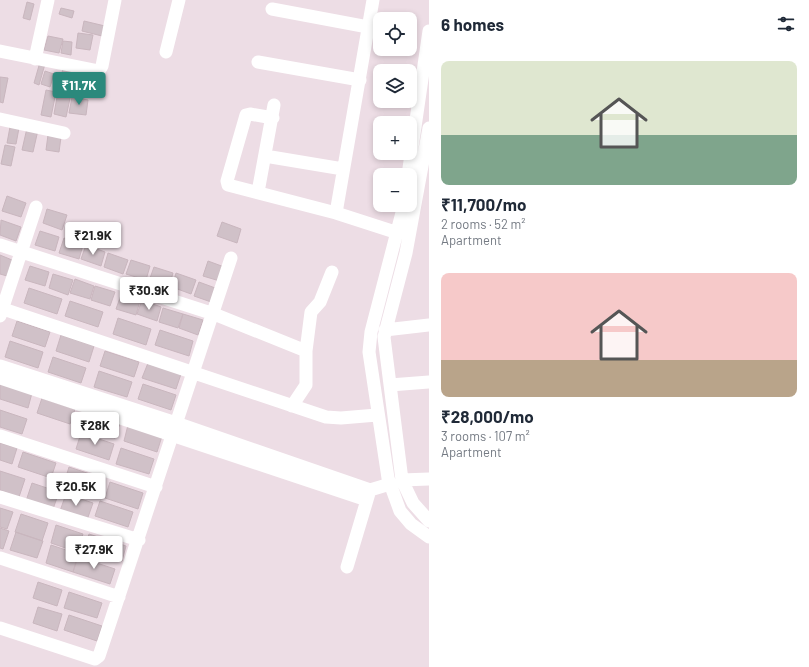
<!DOCTYPE html>
<html lang="en">
<head>
<meta charset="utf-8">
<style>
  body { margin:0; font-family:Barlow,sans-serif; background:#f2f2f3; color:#1f2937; height:100vh; display:flex; flex-direction:column; font-size:15px; white-space:nowrap }
  * { box-sizing:border-box; margin:0 }
  p { font-size:13px; color:#747a83 }
  .icon { flex:none; width:22px; height:22px; fill:none; stroke:currentColor; stroke-width:2; stroke-linecap:round; stroke-linejoin:round }
  .map { position:relative; flex:1; overflow:hidden }
  .drawer { display:flex; flex-direction:column; background:#fff; width:380px }
  .drawer>* { flex:none }
  .buttons { position:absolute; left:373px; top:12px; display:grid; gap:8px }
  .buttons a { display:grid; place-items:center; width:44px; height:44px; border-radius:8px; background:#fff; box-shadow:0 2px 6px #0003; font-size:20px }
  .price { position:absolute; translate:-50% -34px; padding:0 9px; border-radius:4px; background:#fff; color:#222; font-size:13px; line-height:26px; filter:drop-shadow(0 1px 2px #0008) }
  .price::after { content:''; position:absolute; left:50%; top:24px; width:12px; height:9px; margin-left:-6px; background:inherit; clip-path:polygon(0 0,100% 0,50% 100%) }
  .price.on { background:#2b897c; color:#fff }
  ul { padding:0; list-style:none }
  li { display:grid; align-content:center; gap:8px; height:212px; padding:0 12px }
  li span { display:grid; place-items:center; height:124px; border-radius:8px; color:#555 }
  li>.icon { margin-inline-start:auto }
  span .icon { width:72px; height:72px; fill:#fffc; stroke-width:1 }
  li b { font-size:17px }
  h2 { display:flex; justify-content:space-between; align-items:center; height:48px; padding:0 12px; font-size:17px }
  main { display:flex; flex:1; min-height:0 }
  .map>svg:first-child { display:block }
  .building { fill:#d0c1c8; stroke:#c9b6be }
  .lines { fill:none; stroke-linecap:round; stroke-linejoin:round }
  .minor { stroke:#fff; stroke-width:13 }
</style>
</head>
<body>
<main>
<div class="map">
<svg width="429" height="667" viewBox="0 0 429 667">
  <rect width="100%" height="100%" fill="#eddde5"/>
  <path class="building" d="M27 2 34 4 30 20 23 18Z
    M61 8 74 11 72 18 59 14Z
    M84 21 105 26 102 36 82 31Z
    M78 33 93 35 90 50 76 48Z
    M48 36 63 39 59 53 44 50Z
    M63 41 72 42 71 55 61 53Z
    M40 62 45 64 39 85 34 83Z
    M63 68 74 70 71 90 59 88Z
    M45 71 54 74 50 87 41 84Z
    M0 77 8 78 3 103 0 102Z
    M46 90 56 92 51 117 41 115Z
    M58 91 71 94 66 117 54 114Z
    M72 97 88 100 86 115 69 113Z
    M10 127 19 128 16 144 7 143Z
    M27 128 38 130 33 152 22 150Z
    M48 135 61 137 59 152 46 150Z
    M5 145 15 147 11 166 1 164Z
    M7 196 26 203 21 217 2 211Z
    M47 209 67 215 62 230 43 223Z
    M1 220 21 227 16 241 0 235Z
    M222 222 241 229 237 243 217 236Z
    M98 225 118 231 113 245 94 239Z
    M40 231 59 237 55 251 35 245Z
    M64 238 83 245 79 259 59 253Z
    M86 245 105 252 101 266 81 259Z
    M108 253 128 260 123 274 104 267Z
    M0 255 12 260 7 276 0 274Z
    M131 260 150 266 146 280 126 274Z
    M208 261 227 268 223 282 203 276Z
    M30 266 49 272 45 286 25 280Z
    M154 267 173 273 169 287 149 281Z
    M176 273 196 280 191 294 172 287Z
    M53 274 73 280 68 295 49 288Z
    M75 279 94 286 90 299 70 293Z
    M199 282 218 289 214 303 194 296Z
    M95 286 115 292 110 306 91 300Z
    M29 288 62 299 57 314 24 303Z
    M121 295 140 301 136 315 116 309Z
    M142 300 161 307 157 321 137 314Z
    M70 301 103 312 98 327 65 316Z
    M163 308 183 314 178 328 159 322Z
    M183 314 203 320 198 335 179 328Z
    M118 318 151 329 146 345 113 334Z
    M17 321 50 332 45 347 12 336Z
    M160 330 193 341 189 356 155 345Z
    M61 335 94 346 89 362 56 351Z
    M10 341 43 352 38 368 5 357Z
    M105 351 139 362 134 377 100 366Z
    M53 357 86 368 81 383 48 372Z
    M148 363 181 374 176 389 142 378Z
    M99 371 132 382 127 397 94 387Z
    M0 382 32 393 28 408 0 399Z
    M143 384 176 395 171 410 138 399Z
    M42 398 75 409 70 424 37 413Z
    M0 410 27 419 22 434 0 427Z
    M87 412 120 423 115 438 82 428Z
    M128 425 162 436 157 452 124 441Z
    M81 433 114 444 109 460 76 449Z
    M0 443 17 448 12 464 0 460Z
    M121 448 154 459 149 474 116 464Z
    M23 452 56 463 51 478 18 467Z
    M69 467 102 478 97 493 64 483Z
    M0 471 25 479 19 497 0 490Z
    M110 482 143 493 138 509 105 498Z
    M32 483 59 492 53 509 26 501Z
    M66 494 93 503 87 520 60 511Z
    M100 501 133 512 128 527 95 516Z
    M0 508 13 512 7 529 0 527Z
    M21 514 48 523 42 541 15 532Z
    M56 525 83 534 77 552 51 543Z
    M0 528 9 531 3 549 0 548Z
    M16 532 43 541 37 558 10 550Z
    M89 534 126 546 122 561 84 549Z
    M51 545 78 554 73 572 46 563Z
    M78 557 115 569 110 584 73 572Z
    M38 582 62 590 57 606 33 598Z
    M69 592 102 603 97 618 64 608Z
    M38 607 62 614 57 631 33 623Z
    M69 615 102 626 97 641 64 630Z"/>
  <g class="lines">
    <path class="minor" d="M272 9 368 27
      M0 51 99 71 102 66 115 0
      M166 52 179 0
      M35 59 48 0
      M258 62 360 80
      M273 118 250 114 246 115 227 181 228 185 336 213 398 233
      M0 119 64 133
      M429 128 406 253 384 337 402 480 413 503 429 521
      M265 156 343 169
      M408 175 429 31
      M258 192 274 105
      M404 205 371 332 369 352 388 478 400 511 411 524 429 537
      M336 213 373 0
      M0 245 214 314 306 351
      M0 308 326 417 341 418 377 415
      M0 316 36 207
      M385 330 429 325
      M0 366 176 423 370 490
      M0 378 367 500
      M390 385 429 382
      M292 406 306 385V351L311 312 320 302 332 272
      M0 436 156 487
      M402 480 429 479
      M0 497 139 540
      M0 558 119 597
      M347 567 370 490 390 484
      M0 628 95 659 99 656 231 258"/>
  </g>
</svg>
<div class="buttons">
<a><svg class="icon" aria-label="locate" viewBox="0 0 24 24"><circle cx="12" cy="12" r="6"/><path d="M12 2v4M12 18v4M2 12h4M18 12h4"/></svg></a>
<a><svg class="icon" aria-label="layers" viewBox="0 0 24 24"><path d="M12 4l9 5-9 5-9-5zM3 14l9 5 9-5"/></svg></a>
<a>+</a>
<a>−</a>
</div>
<b class="price on" style="left:79px;top:106px">₹11.7K</b>
<b class="price" style="left:93px;top:256px">₹21.9K</b>
<b class="price" style="left:149px;top:311px">₹30.9K</b>
<b class="price" style="left:95px;top:446px">₹28K</b>
<b class="price" style="left:76px;top:507px">₹20.5K</b>
<b class="price" style="left:94px;top:570px">₹27.9K</b>
</div>
<section class="drawer">
<h2>6 homes<svg class="icon" aria-label="filters" viewBox="0 0 24 24"><path d="M4 7h16M4 17h16"/><circle cx="9" cy="7" r="2"/><circle cx="15" cy="17" r="2"/></svg></h2>
<ul>
<li><span style="background:linear-gradient(#dfe7d0 60%,#7fa58c 0)"><svg class="icon" aria-label="home" viewBox="0 0 24 24"><path d="M3 11l9-7 9 7M6 9v11h12V9"/></svg></span><div><b>₹11,700/mo</b><p>2 rooms · 52 m²</p><p>Apartment</p></div></li>
<li><span style="background:linear-gradient(#f6c9c9 70%,#b9a48a 0)"><svg class="icon" aria-label="home" viewBox="0 0 24 24"><path d="M3 11l9-7 9 7M6 9v11h12V9"/></svg></span><div><b>₹28,000/mo</b><p>3 rooms · 107 m²</p><p>Apartment</p></div></li>
</ul>
</section>
</main>
</body>
</html>
